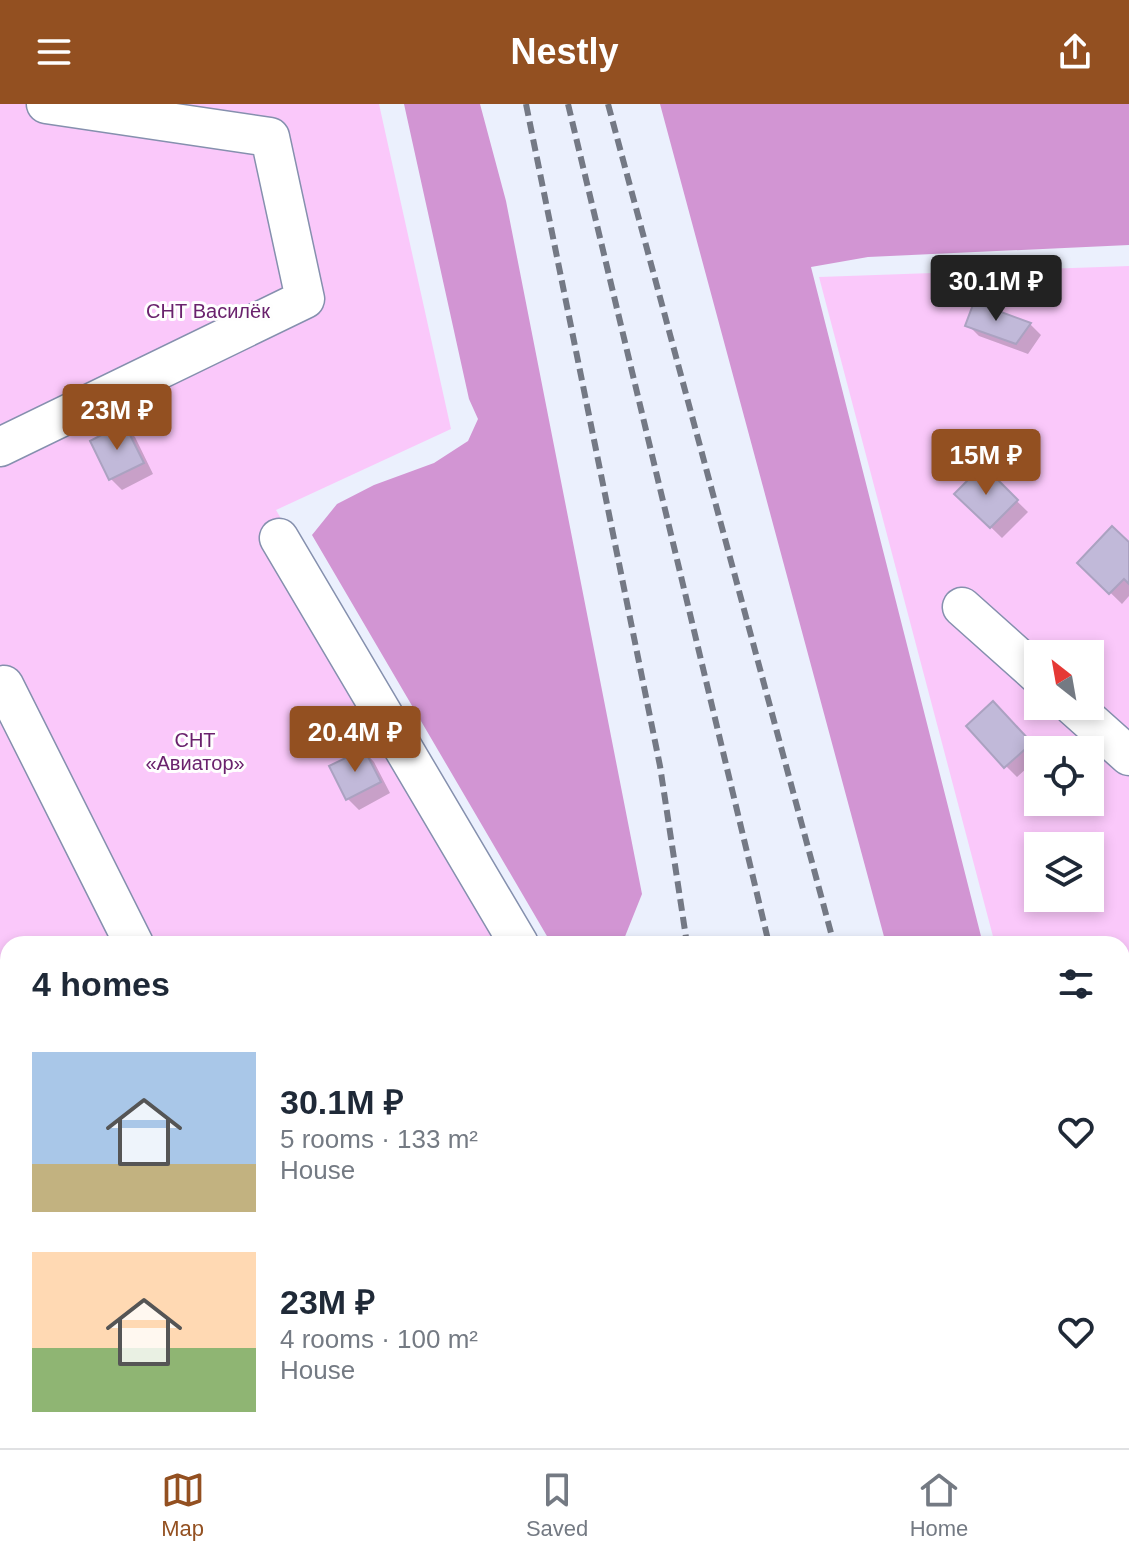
<!DOCTYPE html>
<html lang="en">
<head>
<meta charset="utf-8">
<style>
  body { margin:0; font-family:Helvetica,sans-serif; background:#f2f2f3; color:#1f2937; height:100vh; display:flex; flex-direction:column; font-size:30px; white-space:nowrap }
  * { box-sizing:border-box; margin:0 }
  p { font-size:26px; color:#747a83 }
  .icon { flex:none; width:44px; height:44px; fill:none; stroke:currentColor; stroke-width:2; stroke-linecap:round; stroke-linejoin:round }
  .map { position:relative; flex:1; overflow:hidden }
  .drawer { position:absolute; left:0px; top:832px; width:1130px; height:512px; display:flex; flex-direction:column; background:#fff; border-radius:24px 24px 0 0; box-shadow:0 4px 12px #0003 }
  .drawer>* { flex:none }
  .needle { width:52px; rotate:329deg }
  .fabs { position:absolute; left:1024px; top:536px; display:grid; gap:16px }
  .fabs a { display:grid; place-items:center; width:80px; height:80px; border-radius:0px; background:#fff; box-shadow:0 4px 12px #0003; font-size:40px }
  .price { position:absolute; translate:-50% -68px; padding:0 18px; border-radius:8px; background:#935021; color:#fff; font-size:26px; line-height:52px; filter:drop-shadow(0 2px 4px #0008) }
  .price::after { content:''; position:absolute; left:50%; top:48px; width:24px; height:18px; margin-left:-12px; background:inherit; clip-path:polygon(0 0,100% 0,50% 100%) }
  .price.on { background:#222; color:#fff }
  ul { padding:0; list-style:none }
  li { display:flex; align-items:center; gap:24px; height:200px; padding:0 32px }
  li span { display:grid; place-items:center; flex:none; width:224px; height:160px; border-radius:0px; color:#555 }
  li>.icon { margin-inline-start:auto }
  span .icon { width:96px; height:96px; fill:#fffc; stroke-width:1 }
  li b { font-size:34px }
  h2 { display:flex; justify-content:space-between; align-items:center; height:96px; padding:0 32px; font-size:34px }
  header { display:flex; justify-content:space-between; align-items:center; height:104px; padding:0 32px; background:#935021; color:#fff; font-size:36px; font-weight:800 }
  .menu { display:flex; justify-content:space-around; align-items:center; height:112px; border-top:2px solid #e0e1e3; background:#fff; font-size:22px; color:#747a83 }
  .menu a { display:grid; justify-items:center; gap:4px }
  .menu .on { color:#935021 }
  .map>svg:first-child { display:block }
  .green { fill:#fac8fa; fill-rule:evenodd }
  .forest { fill:#d295d3 }
  .shadow { fill:#0003 }
  .building { fill:#c1b9d9; stroke:#aba2c1; stroke-width:2 }
  .lines { fill:none; stroke-linecap:round; stroke-linejoin:round }
  .minor-casing { stroke:#8590ae; stroke-width:41 }
  .minor { stroke:#fff; stroke-width:38 }
  .rail { stroke:#747985; stroke-width:6; stroke-dasharray:12 6; stroke-linecap:butt }
  .labels { text-anchor:middle; stroke-width:6; stroke-linejoin:round; paint-order:stroke }
  .park-label { font-size:20px; fill:#6a226d; stroke:#fefefe }
</style>
</head>
<body>
<header><svg class="icon" aria-label="menu" viewBox="0 0 24 24"><path d="M4 6h16M4 12h16M4 18h16"/></svg>Nestly<svg class="icon" aria-label="share" viewBox="0 0 24 24"><path d="M12 15V3M7 8l5-5 5 5M5 13v7h14v-7"/></svg></header>
<div class="map">
<svg width="1129" height="1344" viewBox="0 0 1129 1344">
  <rect width="100%" height="100%" fill="#ebf0fd"/>
  <path class="green" d="M0 0H379L451 325 276 406 530 840H8V1321L0 1325Z
    M1129 162V1073L1122 1081V840H995L819 173ZM1038 550H1090V602H1038ZM1038 646H1090V698H1038ZM1038 742H1090V794H1038Z"/>
  <path class="forest" d="M404 0H480L506 97 642 790 624 835 615 840 551 839 312 431 337 400 374 381 434 359 468 337 478 315 469 295Z
    M660 0H1129V141L868 153 811 163 983 840H886Z
    M1129 1091V1183L1122 1191V1099Z"/>
  <path class="shadow" d="M1030 220 1041 231 1028 250 979 232 968 221Z
    M124 322 135 333 153 370 122 386 111 375Z
    M983 364 1028 408 1002 434 957 390Z
    M1129 441V492L1122 500 1080 459Z
    M1003 610 1038 648V654L1017 673 1006 662Z
    M364 647 374 658 390 689 359 706 348 695Z
    M325 1336H388L380 1344H332Z"/>
  <path class="building" d="M974 198 1031 219 1016 240 965 222Z
    M124 319 144 359 109 376 90 337Z
    M983 361 1018 396 990 424 954 390Z
    M1112 422 1129 438V480L1124 475 1109 490 1077 459Z
    M993 597 1032 639 1004 664 966 622Z
    M364 645 381 678 346 696 329 662Z
    M322 1336H366L357 1344H329Z"/>
  <g class="lines">
    <g class="minor-casing">
      <path id="minor" d="M0 343 305 195 270 33 46 0
        M279 434 519 840
        M962 503 1038 571
        M4 581 134 840
        M1073 602 1129 652
        M1122 1048 1129 1040
        M0 1309 8 1305
        M577 1336 582 1344
        M25 1344 39 1336"/>
    </g>
    <use href="#minor" class="minor"/>
    <path class="rail" d="M526 0 660 662 687 840
      M568 0 769 840
      M608 0 834 840
      M1122 1320 1129 1312
      M887 1336 889 1344
      M966 1336 968 1344
      M735 1344 736 1336
      M1101 1344 1108 1336
      M1126 1344 1129 1340"/>
  </g>
  <g class="labels">
    <g class="park-label">
      <text x="208" y="214">СНТ Василёк</text>
      <text x="195" y="643">СНТ<tspan x="195" dy="23">«Авиатор»</tspan></text>
    </g>
  </g>
</svg>
<div class="fabs">
<a><svg class="needle" viewBox="-14 -14 28 28"><path d="M0-13l5 13h-10z" fill="#e53935"/><path d="M0 13l5-13h-10z" fill="#747a83"/></svg></a>
<a><svg class="icon" aria-label="locate" viewBox="0 0 24 24"><circle cx="12" cy="12" r="6"/><path d="M12 2v4M12 18v4M2 12h4M18 12h4"/></svg></a>
<a><svg class="icon" aria-label="layers" viewBox="0 0 24 24"><path d="M12 4l9 5-9 5-9-5zM3 14l9 5 9-5"/></svg></a>
</div>
<b class="price on" style="left:996px;top:219px">30.1M ₽</b>
<b class="price" style="left:117px;top:348px">23M ₽</b>
<b class="price" style="left:986px;top:393px">15M ₽</b>
<b class="price" style="left:355px;top:670px">20.4M ₽</b>
<section class="drawer">
<h2>4 homes<svg class="icon" aria-label="filters" viewBox="0 0 24 24"><path d="M4 7h16M4 17h16"/><circle cx="9" cy="7" r="2"/><circle cx="15" cy="17" r="2"/></svg></h2>
<ul>
<li><span style="background:linear-gradient(#a9c7e8 70%,#c2b280 0)"><svg class="icon" aria-label="home" viewBox="0 0 24 24"><path d="M3 11l9-7 9 7M6 9v11h12V9"/></svg></span><div><b>30.1M ₽</b><p>5 rooms · 133 m²</p><p>House</p></div><svg class="icon" aria-label="heart" viewBox="0 0 24 24"><path d="M12 20l-8-8c-3-5 5-10 8-4 3-6 11-1 8 4z"/></svg></li>
<li><span style="background:linear-gradient(#ffd9b3 60%,#8fb573 0)"><svg class="icon" aria-label="home" viewBox="0 0 24 24"><path d="M3 11l9-7 9 7M6 9v11h12V9"/></svg></span><div><b>23M ₽</b><p>4 rooms · 100 m²</p><p>House</p></div><svg class="icon" aria-label="heart" viewBox="0 0 24 24"><path d="M12 20l-8-8c-3-5 5-10 8-4 3-6 11-1 8 4z"/></svg></li>
</ul>
</section>
</div>
<nav class="menu">
<a class="on"><svg class="icon" aria-label="map" viewBox="0 0 24 24"><path d="M3 6l6-2 6 2 6-2v14l-6 2-6-2-6 2zM9 4v14M15 6v14"/></svg>Map</a>
<a><svg class="icon" aria-label="saved" viewBox="0 0 24 24"><path d="M7 4h10v16l-5-4-5 4z"/></svg>Saved</a>
<a><svg class="icon" aria-label="home" viewBox="0 0 24 24"><path d="M3 11l9-7 9 7M6 9v11h12V9"/></svg>Home</a>
</nav>
</body>
</html>
